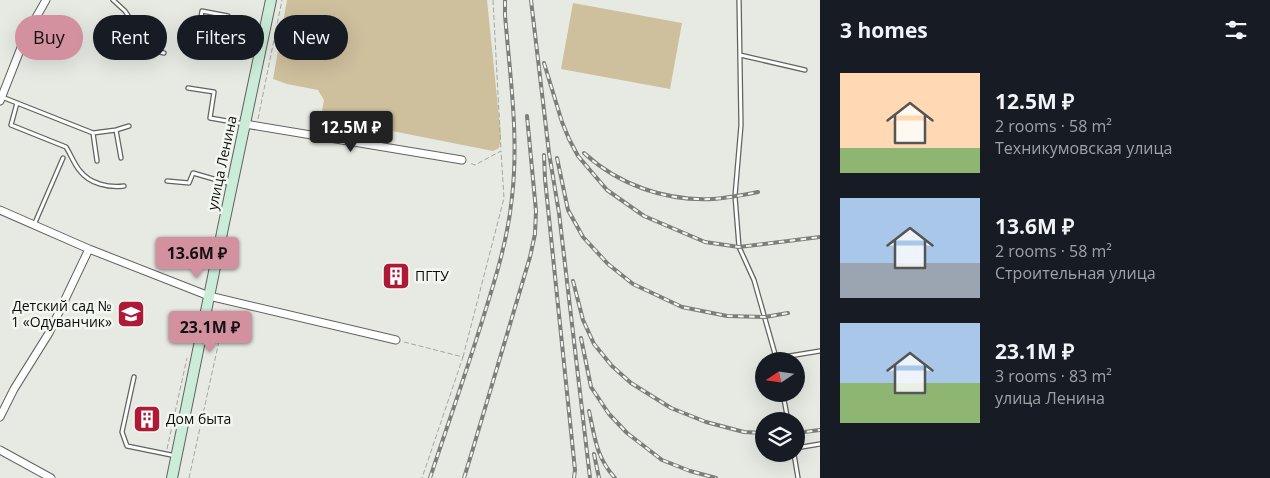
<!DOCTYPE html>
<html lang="en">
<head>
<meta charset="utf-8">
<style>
  body { margin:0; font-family:"Open Sans",sans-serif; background:#242831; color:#f1f3f6; height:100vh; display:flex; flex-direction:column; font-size:19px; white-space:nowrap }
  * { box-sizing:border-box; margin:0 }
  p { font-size:16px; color:#9ea1a6 }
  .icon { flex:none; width:28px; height:28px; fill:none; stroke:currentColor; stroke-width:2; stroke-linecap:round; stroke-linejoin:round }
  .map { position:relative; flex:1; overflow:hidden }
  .side { display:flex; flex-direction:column; background:#171b24; width:450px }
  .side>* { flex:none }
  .hud { position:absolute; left:15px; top:15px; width:475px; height:45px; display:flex; gap:10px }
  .needle { width:32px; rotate:257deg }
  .buttons { position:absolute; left:755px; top:352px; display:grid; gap:10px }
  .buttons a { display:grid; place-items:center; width:50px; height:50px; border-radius:50%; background:#171b24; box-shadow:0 5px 20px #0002; font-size:25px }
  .price { position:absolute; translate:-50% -42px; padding:0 11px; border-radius:5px; background:#d391a0; color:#111; font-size:16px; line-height:32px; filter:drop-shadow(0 1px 2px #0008) }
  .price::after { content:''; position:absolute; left:50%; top:30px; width:15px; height:11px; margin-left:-8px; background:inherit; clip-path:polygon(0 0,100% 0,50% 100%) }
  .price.current { background:#222; color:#fff }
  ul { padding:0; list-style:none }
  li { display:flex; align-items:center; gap:15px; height:125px; padding:0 20px }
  li span { display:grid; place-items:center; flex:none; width:140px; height:100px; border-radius:0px; color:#555 }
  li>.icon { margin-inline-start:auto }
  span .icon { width:60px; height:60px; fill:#fffc; stroke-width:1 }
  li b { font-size:21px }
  h2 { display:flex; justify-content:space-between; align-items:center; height:60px; padding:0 20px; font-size:21px }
  .chip { padding:0 18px; border-radius:22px; background:#171b24; box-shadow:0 5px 20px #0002; font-size:18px; line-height:45px }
  .chip.current { background:#d391a0; color:#111 }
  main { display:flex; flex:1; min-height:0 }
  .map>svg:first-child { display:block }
  .park { fill:#cebf9d }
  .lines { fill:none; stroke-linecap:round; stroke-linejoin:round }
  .service-casing { stroke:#60635e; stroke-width:5.5 }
  .minor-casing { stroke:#60635e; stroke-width:9 }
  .secondary-casing { stroke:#60635e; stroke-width:12 }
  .path { stroke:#a4a7a1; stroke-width:1; stroke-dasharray:5 2.5; stroke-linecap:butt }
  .service { stroke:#fff; stroke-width:3 }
  .minor { stroke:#fff; stroke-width:7 }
  .secondary { stroke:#caecd9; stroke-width:10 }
  .rail-casing { stroke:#7b7e79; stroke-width:4 }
  .rail { stroke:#f3f7f1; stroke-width:2; stroke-dasharray:5.5; stroke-linecap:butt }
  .labels { text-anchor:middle; stroke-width:5; stroke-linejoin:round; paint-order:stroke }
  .street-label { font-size:14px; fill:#0b0c0a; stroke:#f3f7f1 }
  .poi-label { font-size:14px; fill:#0b0c0a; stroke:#f3f7f1; text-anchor:start }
</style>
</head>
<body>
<main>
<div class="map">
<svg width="820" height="478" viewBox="0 0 820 478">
  <rect width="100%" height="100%" fill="#e6eae3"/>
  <path class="park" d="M287 0H487L501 137 499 148 493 151 321 117 324 100 318 90 287 84 273 79Z
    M573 3 682 23 670 89 561 69Z"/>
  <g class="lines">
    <g class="service-casing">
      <path id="service" d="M113 0 125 11 131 20 140 47 144 49 164 53
        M739 0 741 125 735 196 739 247 754 280 777 361
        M224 33 221 51 196 46 202 11 228 16 224 33 261 42
        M740 55 805 70
        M188 88 214 92 210 118 244 124
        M2 97 93 133 97 161
        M17 103 11 125 66 147C71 155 74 164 80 171 90 184 109 188 124 186
        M116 130 121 158
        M93 133 116 130 129 126
        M167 181 189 183 193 173 231 184
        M34 225 63 158
        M777 358 820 351
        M134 377 122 432 127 446 176 456
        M783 394 788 421
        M796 448 820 444
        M794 454 798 478"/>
    </g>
    <g class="minor-casing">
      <path id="minor" d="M0 101 26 35 46 0
        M245 124 462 160
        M0 210 89 249 209 296 396 340
        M0 417 14 389 49 333 89 249
        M0 450 51 478"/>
    </g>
    <g class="secondary-casing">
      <path id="secondary" d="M172 478 224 223 271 0"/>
    </g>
    <path class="path" d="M493 0 501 150
      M258 119 282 0
      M404 342 463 357 422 478
      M463 357 504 198 501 151 475 165 469 163
      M167 449 187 358
      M189 478 226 309"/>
    <use href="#service" class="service"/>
    <use href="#minor" class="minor"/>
    <use href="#secondary" class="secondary"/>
    <g class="rail-casing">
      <path id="rail" d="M531 0 549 153 559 213 590 478
        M544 63 562 122 569 139 578 156 607 190 644 216 705 242 739 247 820 237
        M584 153C619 185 665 201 712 199 728 198 743 195 758 192
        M544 155 545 179 575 470 574 478
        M557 158 568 210 583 237 608 264 633 284 682 307 727 316 765 317 788 313
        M573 281 583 320 594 344 612 366 631 383 671 408 706 422 744 432 764 433
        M581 338 591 387 609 414 627 433 662 460 690 471 716 478
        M589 411C595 438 596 457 615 478
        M796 433 820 430
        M594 454 599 478
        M430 478C448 424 467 370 484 315 496 277 508 238 512 197 519 137 510 76 505 15V0
        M464 478 472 452 530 257 535 234 536 211 527 116"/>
    </g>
    <use href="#rail" class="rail"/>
  </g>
  <defs>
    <g id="building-square" transform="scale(1.4375)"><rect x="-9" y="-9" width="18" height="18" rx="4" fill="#ae1937" stroke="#f3f7f1"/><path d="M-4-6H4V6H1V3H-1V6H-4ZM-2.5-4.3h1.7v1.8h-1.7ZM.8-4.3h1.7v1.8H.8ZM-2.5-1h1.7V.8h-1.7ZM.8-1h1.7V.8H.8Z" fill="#fff"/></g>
    <g id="school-square" transform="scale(1.4375)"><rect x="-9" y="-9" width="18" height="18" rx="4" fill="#ae1937" stroke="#f3f7f1"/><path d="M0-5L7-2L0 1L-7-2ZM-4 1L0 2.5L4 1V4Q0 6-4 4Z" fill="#fff"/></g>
  </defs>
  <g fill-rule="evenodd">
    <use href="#building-square" x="396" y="276"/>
    <use href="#school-square" x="131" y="314"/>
    <use href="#building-square" x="147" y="419"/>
  </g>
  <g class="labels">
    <g class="street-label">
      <text transform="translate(222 163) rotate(-78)" y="5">улица Ленина</text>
    </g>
    <g class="poi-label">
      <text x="415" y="281">ПГТУ</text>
      <text x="112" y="311" text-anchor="end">Детский сад №<tspan x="112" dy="16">1 «Одуванчик»</tspan></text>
      <text x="166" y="424">Дом быта</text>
    </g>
  </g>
</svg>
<div class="buttons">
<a><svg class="needle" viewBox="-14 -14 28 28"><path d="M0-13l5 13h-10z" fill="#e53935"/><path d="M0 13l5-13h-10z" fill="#9ea1a6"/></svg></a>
<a><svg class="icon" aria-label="layers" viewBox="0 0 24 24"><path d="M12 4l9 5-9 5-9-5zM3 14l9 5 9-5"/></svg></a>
</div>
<b class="price current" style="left:351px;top:153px">12.5M ₽</b>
<b class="price" style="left:197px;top:279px">13.6M ₽</b>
<b class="price" style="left:210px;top:353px">23.1M ₽</b>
<div class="hud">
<a class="chip current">Buy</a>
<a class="chip">Rent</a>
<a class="chip">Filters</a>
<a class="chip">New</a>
</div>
</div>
<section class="side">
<h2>3 homes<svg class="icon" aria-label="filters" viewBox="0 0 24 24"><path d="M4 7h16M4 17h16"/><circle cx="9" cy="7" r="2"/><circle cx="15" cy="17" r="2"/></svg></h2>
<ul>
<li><span style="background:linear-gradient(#ffd9b3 75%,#8fb573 0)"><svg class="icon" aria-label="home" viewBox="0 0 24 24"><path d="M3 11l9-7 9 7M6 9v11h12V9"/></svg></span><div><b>12.5M ₽</b><p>2 rooms · 58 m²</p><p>Техникумовская улица</p></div></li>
<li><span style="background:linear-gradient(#a9c7e8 65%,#9aa5b1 0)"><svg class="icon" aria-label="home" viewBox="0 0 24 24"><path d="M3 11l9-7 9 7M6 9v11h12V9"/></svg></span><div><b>13.6M ₽</b><p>2 rooms · 58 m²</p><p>Строительная улица</p></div></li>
<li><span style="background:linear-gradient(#a9c7e8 60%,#8fb573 0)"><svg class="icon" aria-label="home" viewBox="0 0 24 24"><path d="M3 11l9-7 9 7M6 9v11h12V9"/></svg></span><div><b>23.1M ₽</b><p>3 rooms · 83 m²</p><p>улица Ленина</p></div></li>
</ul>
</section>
</main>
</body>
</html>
